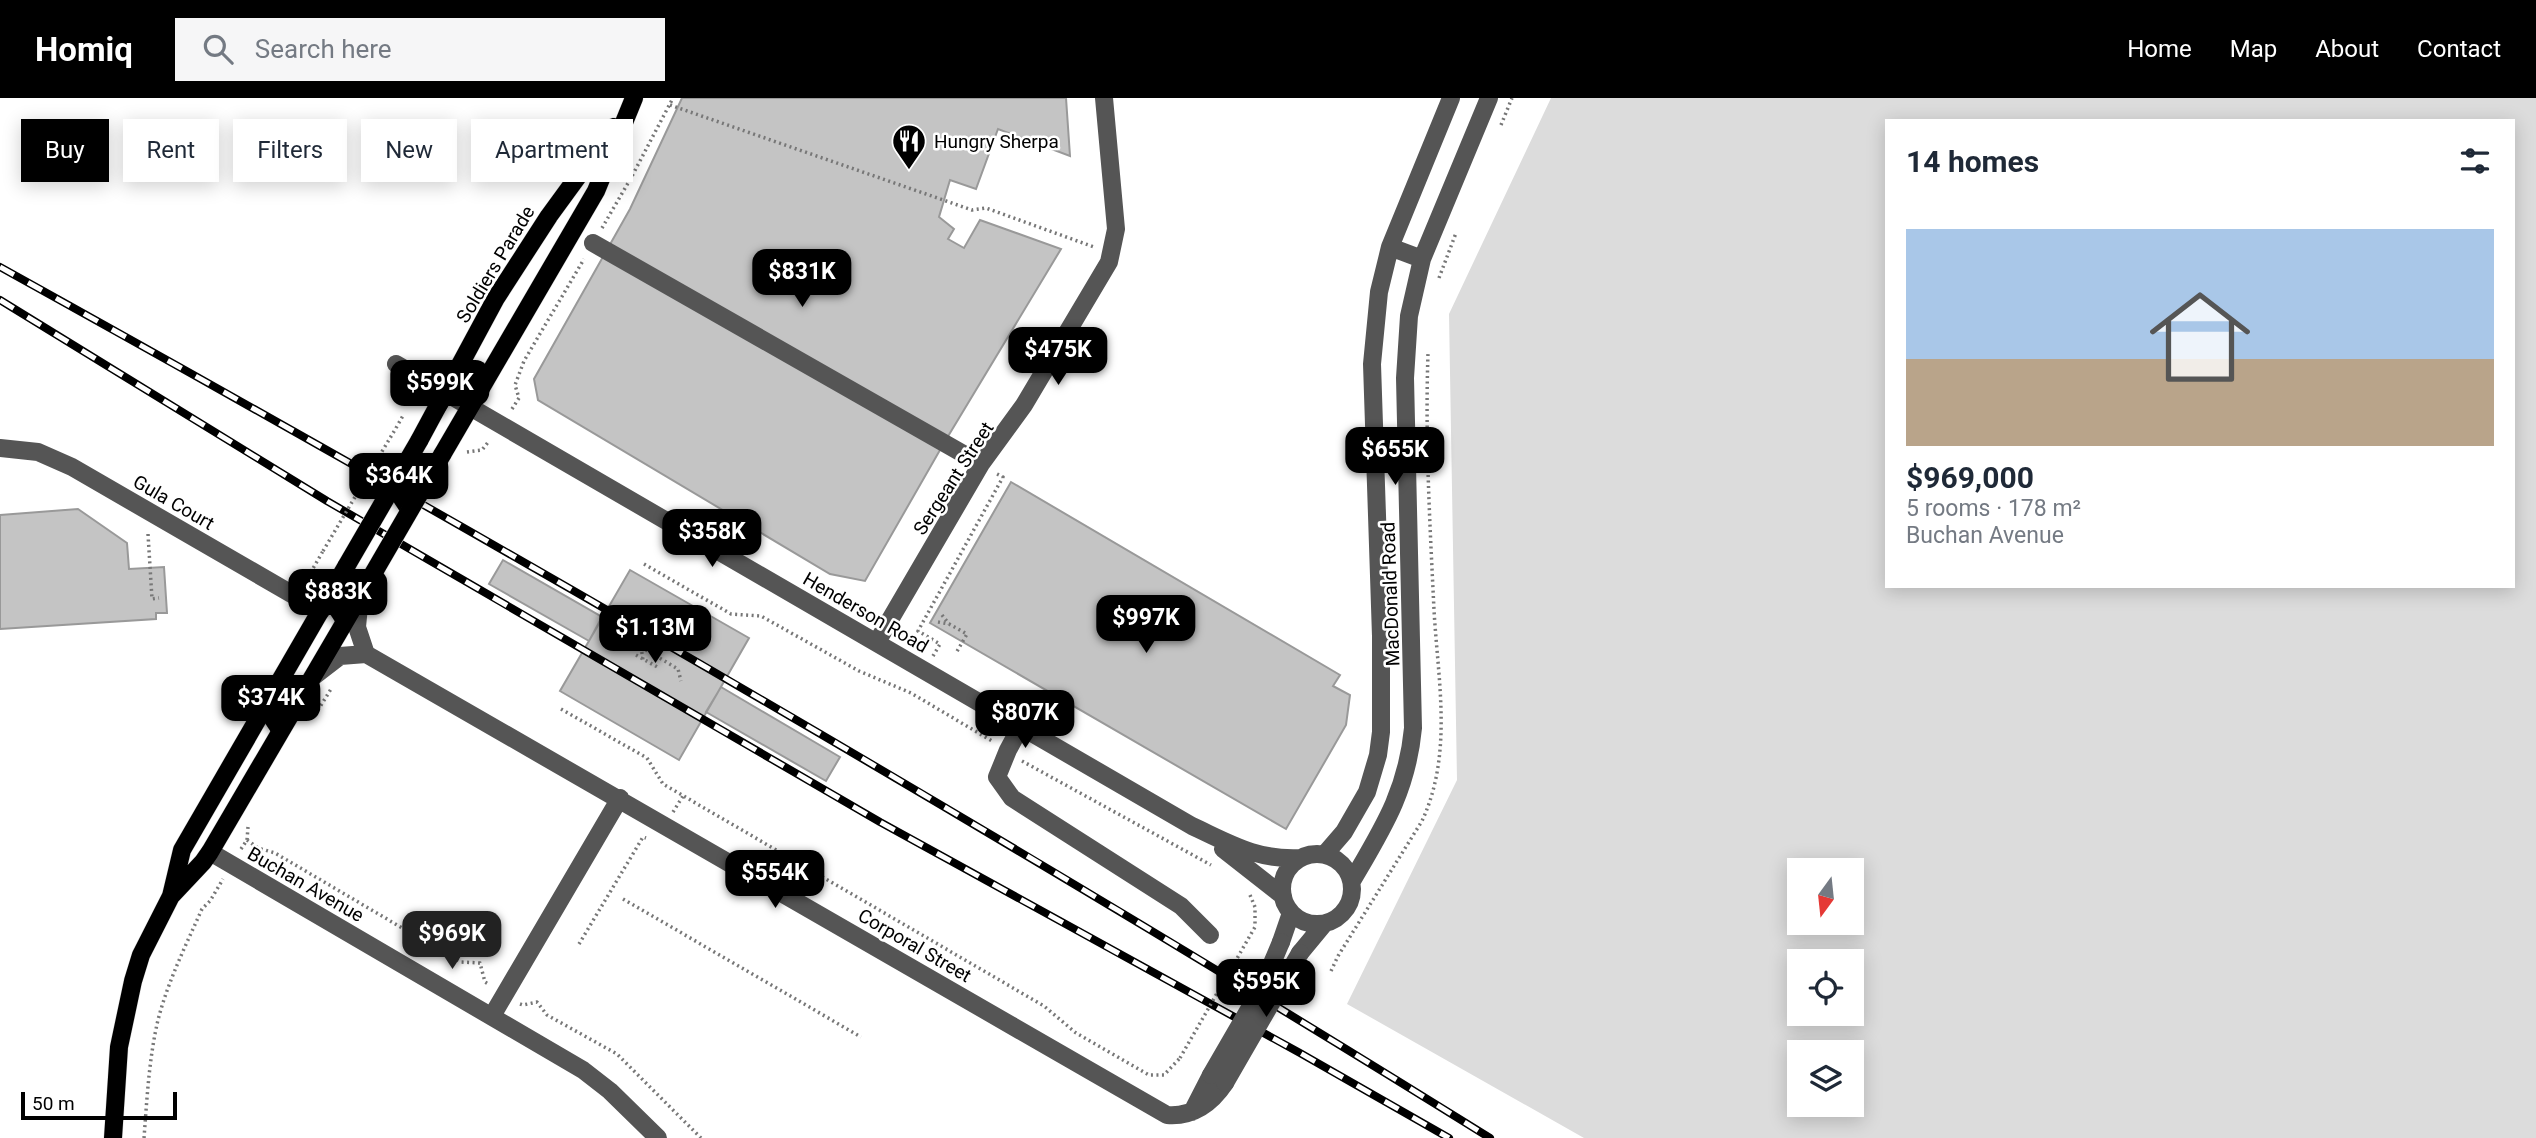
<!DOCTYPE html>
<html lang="en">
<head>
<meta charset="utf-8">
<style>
  body { margin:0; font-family:Roboto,sans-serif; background:#f6f6f7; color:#1f2937; height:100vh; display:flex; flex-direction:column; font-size:26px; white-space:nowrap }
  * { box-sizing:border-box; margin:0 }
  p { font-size:23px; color:#747a83 }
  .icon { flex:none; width:38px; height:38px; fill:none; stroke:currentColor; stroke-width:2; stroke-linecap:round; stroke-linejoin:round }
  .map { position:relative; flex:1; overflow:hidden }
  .sheet { position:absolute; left:1885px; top:21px; width:630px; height:469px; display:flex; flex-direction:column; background:#fff; border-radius:0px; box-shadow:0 4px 18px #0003 }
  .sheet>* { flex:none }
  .banner { position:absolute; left:21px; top:21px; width:665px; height:63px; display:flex; gap:14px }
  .needle { width:46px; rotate:195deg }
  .buttons { position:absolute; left:1787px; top:760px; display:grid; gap:14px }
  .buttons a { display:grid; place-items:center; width:77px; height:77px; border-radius:0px; background:#fff; box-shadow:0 4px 18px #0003; font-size:35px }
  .scale { position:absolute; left:21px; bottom:18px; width:156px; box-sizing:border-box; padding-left:7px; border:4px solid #000; border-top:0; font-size:19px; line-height:24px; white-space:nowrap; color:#000; -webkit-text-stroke:5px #fff; paint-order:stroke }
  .price { position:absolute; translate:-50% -60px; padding:0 16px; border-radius:14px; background:#000; color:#fff; font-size:23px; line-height:46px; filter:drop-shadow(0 2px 4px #0008) }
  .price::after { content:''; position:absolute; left:50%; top:42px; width:21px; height:16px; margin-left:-10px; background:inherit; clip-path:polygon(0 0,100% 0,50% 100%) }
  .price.active { background:#222; color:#fff }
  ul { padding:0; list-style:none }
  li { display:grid; align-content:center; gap:14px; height:371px; padding:0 21px }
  li span { display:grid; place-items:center; height:217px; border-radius:0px; color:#555 }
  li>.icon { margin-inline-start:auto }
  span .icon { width:126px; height:126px; fill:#fffc; stroke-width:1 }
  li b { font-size:30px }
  h2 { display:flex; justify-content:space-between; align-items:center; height:84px; padding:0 21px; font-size:30px }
  .pill { padding:0 24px; border-radius:0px; background:#fff; box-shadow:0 4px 18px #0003; font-size:24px; line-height:63px }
  .pill.active { background:#000; color:#fff }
  header { display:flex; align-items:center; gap:42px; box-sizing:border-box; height:98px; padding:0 35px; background:#000; color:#fff }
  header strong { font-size:33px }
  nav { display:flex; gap:38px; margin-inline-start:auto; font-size:24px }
  .search { width:490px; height:63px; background:#f6f6f7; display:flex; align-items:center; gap:18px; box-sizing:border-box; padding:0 24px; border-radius:0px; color:#747a83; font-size:26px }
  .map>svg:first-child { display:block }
  .green { fill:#dcdcdc; fill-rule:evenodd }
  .building { fill:#c4c4c4; stroke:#999; stroke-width:2 }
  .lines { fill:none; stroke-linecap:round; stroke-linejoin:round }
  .major-casing { stroke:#dbdbdb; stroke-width:19 }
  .path { stroke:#777; stroke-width:3.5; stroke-dasharray:2 3.5; stroke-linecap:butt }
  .minor { stroke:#555; stroke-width:18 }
  .major { stroke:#000; stroke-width:18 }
  .rail-casing { stroke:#000; stroke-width:8 }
  .rail { stroke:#fff; stroke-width:5; stroke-dasharray:16; stroke-linecap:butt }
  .major-bridge-casing { stroke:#dbdbdb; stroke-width:19; stroke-linecap:butt }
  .path-bridge { stroke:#777; stroke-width:3.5; stroke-dasharray:2 3.5; stroke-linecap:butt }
  .minor-bridge { stroke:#555; stroke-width:18 }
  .major-bridge { stroke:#000; stroke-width:18 }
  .labels { text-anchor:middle; stroke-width:5; stroke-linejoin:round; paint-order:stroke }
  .poi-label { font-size:19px; fill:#000; stroke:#fff; text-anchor:start }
  .street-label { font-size:19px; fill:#000; stroke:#fff }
</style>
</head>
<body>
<header>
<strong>Homiq</strong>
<div class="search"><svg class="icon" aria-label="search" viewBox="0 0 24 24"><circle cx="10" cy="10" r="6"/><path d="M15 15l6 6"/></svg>Search here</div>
<nav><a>Home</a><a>Map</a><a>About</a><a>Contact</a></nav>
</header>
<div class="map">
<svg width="2536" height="1040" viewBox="0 0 2536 1040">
  <rect width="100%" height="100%" fill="#fff"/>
  <path class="green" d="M1551 0H2536V1040H1584L1347 906 1457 682 1449 216ZM1886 23H2513V488H1886ZM1799 772H1852V824H1799ZM1799 863H1852V915H1799ZM1799 954H1852V1006H1799Z"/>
  <path class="building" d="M682 0H1066L1070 58 998 31 976 91 950 82 939 119 954 131 948 141 964 150 980 122 1061 151 944 345 865 483 830 476 538 302 534 281 630 111Z
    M1011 384 1340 577 1333 588 1350 597 1346 627 1286 731 930 525Z
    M78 411 127 445 129 471 164 469 167 515H156V521L0 531V417Z
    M503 462 602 519 589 543 489 486Z
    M630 472 749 540 679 662 560 593Z
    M721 589 840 659 826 683 706 614Z"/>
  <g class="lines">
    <g class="major-casing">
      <path id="major" d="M419 343 496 200 549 118 614 29
        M442 357 596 93 634 0
        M171 798 203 764 210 754 370 481
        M113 1040 119 949 133 883 141 857 171 798 182 752 347 467"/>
    </g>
    <path class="path" d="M670 7 972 112 986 110 1094 149
      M1501 27 1512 0
      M602 130 631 80 673 0
      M1439 180 1456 135
      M512 311 519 300 515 287 524 263 584 161
      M396 330 404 316
      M467 354 482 352 489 343
      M148 436 152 501 159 500
      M644 466 731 516 761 518 859 573 911 595 992 643
      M299 477 312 472 323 453
      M942 517 949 526
      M938 524 949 526 967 536 956 555
      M607 530 641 549 643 562
      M641 549 678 571 681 583
      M636 557 659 570
      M933 558 940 546 918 533 1003 379 995 375
      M561 611 647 660 663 686 1044 908 1076 935 1149 977H1164L1180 960
      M315 617 331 591
      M1022 663 1211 767
      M673 714 683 698
      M247 742 258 750 275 755 448 857 461 864 480 865 485 884 490 887
      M241 751 247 742 248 729
      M1250 797 1255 809V829
      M623 801 861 939
      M579 846 643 739 646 740
      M1331 873 1338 858 1422 723C1453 656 1438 583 1434 512 1430 428 1425 341 1428 256
      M520 906 523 907 537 904 547 917 617 956 701 1040
      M144 1040C147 1001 149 960 158 922 168 883 186 847 202 811L210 803 223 781"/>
    <path class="minor" d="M593 145 981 366
      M1390 149 1422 161
      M396 266 1192 728C1231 746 1256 762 1300 760
      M0 350 38 354 72 369 321 513
      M360 498 357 529 366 556
      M877 544 981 366 1024 307 1109 164 1116 131 1104 0
      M314 578 340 558 366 556 1167 1017C1193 1019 1211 1006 1225 985
      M1021 628 1008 652 997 679 1012 700 1181 808 1210 837
      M1223 751 1283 798
      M210 754 583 972 610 993 658 1040
      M1282 791a35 35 0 1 1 70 0a35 35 0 1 1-70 0Z
      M1325 756 1344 734 1367 694 1378 657 1381 634V538L1372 266 1379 194 1390 149 1451 0
      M1352 783C1383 730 1407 693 1413 630L1405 280 1409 218 1422 161 1489 0
      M1281 844 1291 815
      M1300 855 1324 826
      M492 918 620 700
      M1192 1014 1211 977"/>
    <use href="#major" class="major"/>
    <g class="rail-casing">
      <path id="rail" d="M0 169C503 448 1002 736 1490 1040
        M0 202 327 403 880 724 1300 955 1449 1040"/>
    </g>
    <use href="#rail" class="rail"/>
    <g class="major-bridge-casing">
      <path id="major-bridge" d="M347 467 419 343
        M370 481 442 357"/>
    </g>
    <path class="path-bridge" d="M323 453 396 330
      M1180 960 1255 829"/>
    <path class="minor-bridge" d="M1211 977 1262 889 1281 844
      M1225 985 1300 855"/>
    <use href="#major-bridge" class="major-bridge"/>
  </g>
  <defs>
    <g id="restaurant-pin" transform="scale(1.75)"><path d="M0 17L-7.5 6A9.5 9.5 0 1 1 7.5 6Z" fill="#000" stroke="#fff"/><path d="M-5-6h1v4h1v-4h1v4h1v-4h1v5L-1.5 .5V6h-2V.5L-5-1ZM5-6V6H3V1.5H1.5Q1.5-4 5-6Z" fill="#fff"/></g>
  </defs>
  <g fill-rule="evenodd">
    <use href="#restaurant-pin" x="909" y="43"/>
  </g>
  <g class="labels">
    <g class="poi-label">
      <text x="934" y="50">Hungry Sherpa</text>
    </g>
    <g class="street-label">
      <text transform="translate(495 166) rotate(-59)" y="7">Soldiers Parade</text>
      <text transform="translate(953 380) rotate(-57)" y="7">Sergeant Street</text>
      <text transform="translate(174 404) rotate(30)" y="7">Gula Court</text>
      <text transform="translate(1390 496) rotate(-92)" y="7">MacDonald Road</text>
      <text transform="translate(866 514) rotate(30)" y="7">Henderson Road</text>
      <text transform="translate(306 786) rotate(30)" y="7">Buchan Avenue</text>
      <text transform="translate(915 847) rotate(30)" y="7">Corporal Street</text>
    </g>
  </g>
</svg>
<div class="buttons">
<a><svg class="needle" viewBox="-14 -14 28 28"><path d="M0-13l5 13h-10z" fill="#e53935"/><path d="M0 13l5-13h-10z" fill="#747a83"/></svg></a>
<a><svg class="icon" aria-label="locate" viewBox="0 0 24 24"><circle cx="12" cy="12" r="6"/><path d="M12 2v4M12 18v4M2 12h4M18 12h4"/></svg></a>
<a><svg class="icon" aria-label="layers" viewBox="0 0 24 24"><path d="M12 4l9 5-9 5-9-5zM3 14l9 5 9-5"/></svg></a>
</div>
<div class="scale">50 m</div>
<b class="price" style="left:802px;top:211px">$831K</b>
<b class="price" style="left:1058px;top:289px">$475K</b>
<b class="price" style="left:440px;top:322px">$599K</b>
<b class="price" style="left:1395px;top:389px">$655K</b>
<b class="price" style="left:399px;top:415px">$364K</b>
<b class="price" style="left:712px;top:471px">$358K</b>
<b class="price" style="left:338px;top:531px">$883K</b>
<b class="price" style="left:1146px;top:557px">$997K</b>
<b class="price" style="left:655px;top:567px">$1.13M</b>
<b class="price" style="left:271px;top:637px">$374K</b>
<b class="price" style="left:1025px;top:652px">$807K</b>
<b class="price" style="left:775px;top:812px">$554K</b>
<b class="price active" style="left:452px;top:873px">$969K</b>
<b class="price" style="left:1266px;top:921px">$595K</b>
<div class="banner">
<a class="pill active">Buy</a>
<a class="pill">Rent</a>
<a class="pill">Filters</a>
<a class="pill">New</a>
<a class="pill">Apartment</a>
</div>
<section class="sheet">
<h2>14 homes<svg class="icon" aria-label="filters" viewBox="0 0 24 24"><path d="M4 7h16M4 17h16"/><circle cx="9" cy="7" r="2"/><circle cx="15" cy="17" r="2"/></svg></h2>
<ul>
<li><span style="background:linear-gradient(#a9c7e8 60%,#b9a48a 0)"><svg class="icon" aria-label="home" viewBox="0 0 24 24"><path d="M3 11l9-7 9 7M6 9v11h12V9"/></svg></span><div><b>$969,000</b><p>5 rooms · 178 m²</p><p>Buchan Avenue</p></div></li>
</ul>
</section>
</div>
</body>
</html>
